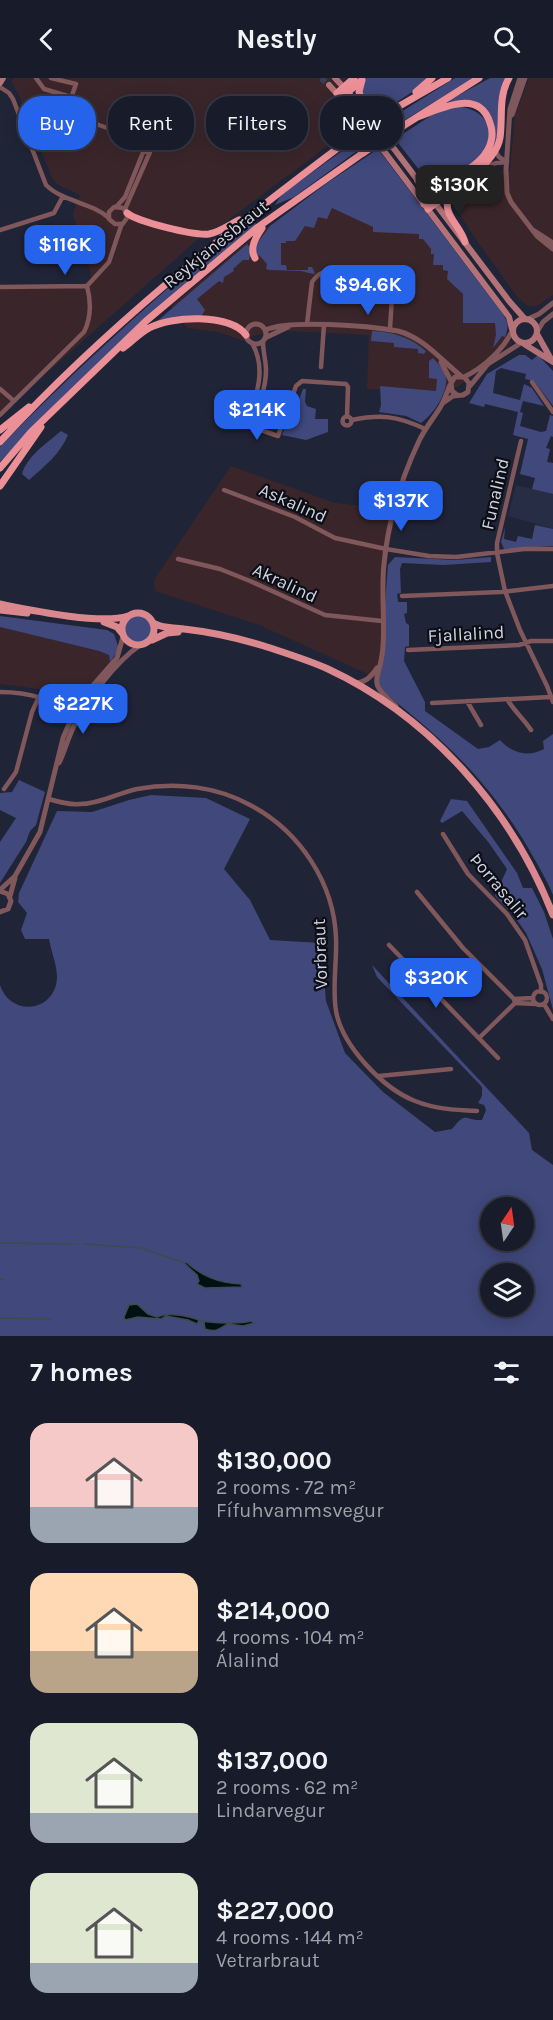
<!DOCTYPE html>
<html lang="en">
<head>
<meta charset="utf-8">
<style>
  body { margin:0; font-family:Karla,sans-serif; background:#252835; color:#f1f3f6; height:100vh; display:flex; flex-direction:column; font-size:22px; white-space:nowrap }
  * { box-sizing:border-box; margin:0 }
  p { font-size:20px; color:#9fa1a8 }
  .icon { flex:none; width:33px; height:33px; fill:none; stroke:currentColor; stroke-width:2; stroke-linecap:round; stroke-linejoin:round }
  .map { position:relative; height:1258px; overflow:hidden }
  .sheet { display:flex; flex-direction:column; background:#181b29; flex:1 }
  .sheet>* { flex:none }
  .hud { position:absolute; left:18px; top:18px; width:518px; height:54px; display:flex; gap:12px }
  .needle { width:39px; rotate:13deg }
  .fabs { position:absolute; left:480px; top:1119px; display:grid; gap:12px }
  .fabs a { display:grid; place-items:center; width:54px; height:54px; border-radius:50%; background:#181b29; box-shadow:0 3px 15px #0003,0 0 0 2px #363946; font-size:30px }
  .price { position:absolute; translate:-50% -51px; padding:0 14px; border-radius:12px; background:#2563eb; color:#fff; font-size:20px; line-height:39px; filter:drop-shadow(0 2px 3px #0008) }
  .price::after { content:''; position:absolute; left:50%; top:36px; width:18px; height:14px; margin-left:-9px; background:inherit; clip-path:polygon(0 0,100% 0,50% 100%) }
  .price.active { background:#222; color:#fff }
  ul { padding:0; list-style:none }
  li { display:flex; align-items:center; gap:18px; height:150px; padding:0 30px }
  li span { display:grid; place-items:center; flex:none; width:168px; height:120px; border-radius:18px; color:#555 }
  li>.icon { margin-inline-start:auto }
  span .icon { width:72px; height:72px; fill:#fffc; stroke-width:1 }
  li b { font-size:26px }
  h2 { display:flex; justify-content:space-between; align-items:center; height:72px; padding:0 30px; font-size:26px }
  .pill { padding:0 21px; border-radius:24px; background:#181b29; box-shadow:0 3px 15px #0003,0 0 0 2px #363946; font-size:21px; line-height:54px }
  .pill.active { background:#2563eb; color:#fff }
  header { display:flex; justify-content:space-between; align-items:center; height:78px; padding:0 30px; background:#181b29; font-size:27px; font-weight:700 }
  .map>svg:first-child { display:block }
  .commercial { fill:#3a262a }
  .built { fill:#282d46 }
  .green { fill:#40487c; fill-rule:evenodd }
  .water { fill:#011012; stroke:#3f4a50; stroke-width:1.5 }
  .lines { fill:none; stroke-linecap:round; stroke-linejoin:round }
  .stream { stroke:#3f4a50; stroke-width:1.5 }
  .secondary-tunnel { stroke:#3a3e50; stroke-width:6; stroke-dasharray:6 3; stroke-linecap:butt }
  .minor { stroke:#80575a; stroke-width:4.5 }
  .tertiary { stroke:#80575a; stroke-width:5 }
  .secondary { stroke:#b37277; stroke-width:6 }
  .primary { stroke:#da878d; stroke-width:7 }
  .trunk { stroke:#ec9098; stroke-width:7 }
  .trunk-bridge { stroke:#ec9098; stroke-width:7 }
  .labels { text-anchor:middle; stroke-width:4.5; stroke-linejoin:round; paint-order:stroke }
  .street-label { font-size:18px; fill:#d0d3e0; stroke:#0c0e16 }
</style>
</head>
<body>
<header><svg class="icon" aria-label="back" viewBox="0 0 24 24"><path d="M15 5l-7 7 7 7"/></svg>Nestly<svg class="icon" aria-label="search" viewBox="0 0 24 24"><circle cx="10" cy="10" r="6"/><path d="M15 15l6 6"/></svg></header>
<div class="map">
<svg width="553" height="1258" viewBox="0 0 553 1258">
  <rect width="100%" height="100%" fill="#202437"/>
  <path class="commercial" d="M14 0H347L336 10 361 43 223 146 206 154 0 336V207H80L91 201V196L73 136 80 117 58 107 52 100 17 13 11 4Z
    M529 0H553V217L537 228H528L519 221 477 163 460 137V131L464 119 494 93 510 94 515 37Z
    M374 74 512 265 458 309 436 313 367 311 369 257 288 253 256 257 244 263 218 254 187 250 171 228 247 164Z
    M231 388 335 425 398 432 390 462 386 493 379 601 259 547 155 513 154 502Z
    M0 549 99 573 109 577 110 584 74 625 39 611 0 606Z"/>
  <path class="built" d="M516 407 553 416V451L508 438Z"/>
  <path class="green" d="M366 0H428L412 14 373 40C366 27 357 14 366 0Z
    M455 0H473L387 53 382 46Z
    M490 0H506C498 21 500 34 498 56 496 85 461 103 440 120L438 118 490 74V38L461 23 446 24Z
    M456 28C481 30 499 48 484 73 478 84 447 105 434 107L432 103 424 98 395 61 432 37Z
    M363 58 368 65 294 119 275 127 280 119 289 111Z
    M378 71 503 236C508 245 509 249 505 259L502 258 493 270 496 257 495 245H463V216L447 201 448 193 443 192V187H433L434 176H431V171L423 161H419V156L373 154V149L332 130 327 141 318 139 314 150 305 148 295 163H286V165H281V187H286L287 192H308V189H312L315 195 313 196 301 193 270 192 266 191 267 186 259 177 256 179V167L270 148 327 105Z
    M260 137 254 148C164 222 80 299 0 384V369C78 288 162 214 248 142Z
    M247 166 251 171 249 182H243L233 191 234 193 224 199 223 205 219 203 197 221 205 232 202 237 197 239 155 245Z
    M372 253C393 254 410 259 426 273L424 276 418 275V271L394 269V265L371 263Z
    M519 277H525L532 282 538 277 553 293V328L534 303 525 301 526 296 501 290 496 293 493 315 520 322 524 306 532 310 544 328 523 323 520 334 523 335 520 348 541 354 546 353 550 337 553 338V359L551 358 546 370 550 371 547 384 553 385V416L532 411 535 400 520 396 528 361 513 357 518 334 485 326 484 329 469 325 487 296Z
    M433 280C438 286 445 292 446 300 448 315 433 337 421 345L406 338 379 334 381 327 380 308 436 313 437 301 429 300V283Z
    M303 311H306L305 324 307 328 316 331 315 341H328V354L306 362 282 357 290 336 293 337Z
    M61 353 68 357C60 376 45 388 29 402L22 396C27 378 47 365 61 353Z
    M535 447 553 451V468L504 471 501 464 505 449 504 461 516 464 518 458 532 461Z
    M395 479 455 482 491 479V484L443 487 402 485 400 491 401 515 397 516 398 524H407V535L404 536 406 545 409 547V568L405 569 404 583 425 624V633L478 671 489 669 500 662C512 675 527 680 544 671L543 663 553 656V817C546 800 536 784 527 768 487 701 443 661 382 613L379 604 388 487Z
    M125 551a13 13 0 1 1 26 0a13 13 0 1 1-26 0Z
    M0 538 107 552 114 556 119 571 110 584 109 577 99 573 0 549Z
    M19 702 45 714 36 747 30 753 26 764 0 805V764L16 740 0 732V715L12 714Z
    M151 717 206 720 250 741 224 791 250 822 270 862 321 865 326 923 345 975 383 1014 435 1054 452 1051C467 1032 464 1043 482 1042L486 1032 484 1027 478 1025 482 1018V1009L377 899 372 887 529 1055 532 1072 553 1087V1258H0V907C11 940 56 934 57 899 57 887 51 873 49 861H25L21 852 27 835 18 824 19 815 57 733 92 734 129 722ZM490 1130H524V1162H490ZM490 1196H524V1228H490Z
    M451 721 467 723 517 795 523 810H532L544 834 553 861V932L542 891 526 855 515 839 495 818 507 791 489 765 462 733 442 745 440 743Z"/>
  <path class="water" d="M186 1184C202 1198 218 1205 241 1206L242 1209 205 1210 197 1206 199 1203 197 1197 184 1185Z
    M137 1226 148 1236 157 1239C170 1233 190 1239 203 1243 211 1245 243 1246 251 1243L254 1245 243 1248 228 1246C217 1251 218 1255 205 1251L204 1244 199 1242 197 1246 188 1242 166 1238 161 1241 138 1239 125 1242 124 1239 129 1227Z"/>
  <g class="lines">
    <path class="stream" d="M0 1165 78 1166
      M84 1166 141 1170 185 1185
      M0 1201 5 1202
      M0 1240 52 1241"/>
    <path class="secondary-tunnel" d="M321 0 329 7"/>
    <path class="minor" d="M36 0 44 11 71 19
      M51 0 76 6 65 37 96 46 150 65 153 71 148 74 144 72V69L149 65
      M0 9 9 15 13 21 46 107C63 124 91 124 109 140
      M496 74 499 79 507 84
      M481 91 496 85 507 84
      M117 128 125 119 144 72
      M125 131 150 74
      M0 152 54 135 63 118
      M0 209 87 208 109 184 121 148 127 140V135L123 130 114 129 109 134V141L115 146H122
      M307 246 312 204C315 200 317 197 322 195 333 192 383 195 390 205 394 213 390 241 390 252
      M252 265C267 291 256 317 249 342L252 349 278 358 296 308 302 303 346 306 348 309 347 338
      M321 289 324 247
      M532 304 553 334
      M0 311 14 323
      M0 337 84 254C91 240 91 223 87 208
      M250 337C261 329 266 305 266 292 266 283 263 274 263 264
      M342.5 343a4.5 4.5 0 1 1 9 0a4.5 4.5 0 1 1-9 0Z
      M352 342C381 336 398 338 425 351
      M521 363 497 465V475L505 513 520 552 547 608 553 624
      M224 412 295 439 335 460 386 471 429 478 456 479 524 471H553
      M178 481 220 491 250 503 325 537 382 543
      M402 518 501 514 553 508
      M408 572 519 567 531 563H553
      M0 614C30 614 54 622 79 638
      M507 621C514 633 524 641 531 652
      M467 623 481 647
      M432 625 550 619
      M4 711 16 694 32 634 39 619
      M49 721C59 724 69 727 80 726 100 726 118 715 137 711 176 704 217 708 252 728 300 754 334 805 336 860 337 885 332 908 336 933 342 967 382 1010 415 1023 435 1031 455 1032 477 1033
      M443 756 468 796 507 836 525 862 541 907V914
      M417 814 463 870 514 921 515 925
      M389 867 498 980
      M533 920a7 7 0 1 1 14 0a7 7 0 1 1-14 0Z
      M514 921 533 920
      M515 925 536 926
      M544 926 553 941
      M479 960 515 925
      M379 998 451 991"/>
    <path class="tertiary" d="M520 0 510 31 506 92 507 115 511 124 537 158 553 171
      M512 37 525 0
      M533 152 553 165
      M528 241 539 236 553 225
      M246 256a10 10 0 1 1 20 0a10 10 0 1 1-20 0Z
      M265 252C290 241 369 248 398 253 424 260 441 282 461 298
      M537 254 543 244 553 236
      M265 260 288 249
      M441 284 451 303
      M464 299C483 290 503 272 512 253
      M470 308 488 286 521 265
      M443 325 453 318 463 317 468 314 469 305 464 299H455L451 305 452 313 457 317
      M354 605C365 605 371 599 377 590
      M396 628C364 601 381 604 383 568 385 541 381 513 384 486 388 444 401 401 419 363 425 350 434 340 441 328 445 321 447 314 450 307
      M59 685C65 673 68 659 75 646 88 620 116 584 140 567
      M0 812 15 798 40 754 63 660 74 634 89 612 117 580 123 559
      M0 813 8 816 11 823 8 831 0 834
      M10 818 15 800"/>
    <path class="secondary" d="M335 0 367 35 509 223 525 241
      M0 5 3 0
      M329 7 359 40 509 239 512 251
      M513 253a12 12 0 1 1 24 0a12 12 0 1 1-24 0Z
      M537 256 551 281
      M524 266 553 284"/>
    <path class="primary" d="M0 526C30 532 100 547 128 538
      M0 532 27 535
      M122 551a16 16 0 1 1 32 0a16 16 0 1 1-32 0Z
      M104 544 117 549 122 555
      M153 545C163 551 173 549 184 551 211 554 238 560 264 568 285 575 308 582 328 591 431 639 512 732 553 837
      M152 562 167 555 178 554"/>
    <path class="trunk" d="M362 2 359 14 367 35
      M416 14 432 0
      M337 15 354 0
      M341 20 362 2
      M396 30 448 0
      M417 39C439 32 479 9 490 45 494 55 492 67 485 76 479 86 466 92 457 100 446 108 435 117 424 126
      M403 48 479 0
      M418 103 433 110 444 107
      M450 116C440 136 460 146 465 164
      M428 131C450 114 495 88 500 60 503 39 498 19 509 0
      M127 135C138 144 195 158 209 156 220 154 229 147 239 142
      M255 180C249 170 256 159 262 150
      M123 270C132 264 139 255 149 250 171 238 230 235 246 257
      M0 352 29 329
      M0 364C104 251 227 153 350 61
      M0 390 31 354 146 243 258 149 363 75
      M0 408 41 349"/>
    <path class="trunk-bridge" d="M350 61 396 30
      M363 75 403 48"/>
  </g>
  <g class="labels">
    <g class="street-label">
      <text transform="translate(216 166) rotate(-39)" y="6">Reykjanesbraut</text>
      <text transform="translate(495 416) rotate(-77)" y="6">Funalind</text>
      <text transform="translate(293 425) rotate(24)" y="6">Askalind</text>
      <text transform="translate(285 505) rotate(25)" y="6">Akralind</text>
      <text transform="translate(466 556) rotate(-3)" y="6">Fjallalind</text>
      <text transform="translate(499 808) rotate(50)" y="6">Þorrasalir</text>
      <text transform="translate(320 876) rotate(-92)" y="6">Vorbraut</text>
    </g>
  </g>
</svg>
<div class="fabs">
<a><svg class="needle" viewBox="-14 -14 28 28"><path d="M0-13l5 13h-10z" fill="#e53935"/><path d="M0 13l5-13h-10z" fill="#9fa1a8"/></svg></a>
<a><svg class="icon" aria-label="layers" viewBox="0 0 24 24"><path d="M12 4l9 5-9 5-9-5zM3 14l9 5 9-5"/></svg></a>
</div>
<b class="price active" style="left:459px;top:138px">$130K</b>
<b class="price" style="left:65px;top:198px">$116K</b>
<b class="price" style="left:368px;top:238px">$94.6K</b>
<b class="price" style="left:257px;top:363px">$214K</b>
<b class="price" style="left:401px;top:454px">$137K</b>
<b class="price" style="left:83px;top:657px">$227K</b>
<b class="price" style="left:436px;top:931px">$320K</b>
<div class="hud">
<a class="pill active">Buy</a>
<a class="pill">Rent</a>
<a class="pill">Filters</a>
<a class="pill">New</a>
</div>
</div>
<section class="sheet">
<h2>7 homes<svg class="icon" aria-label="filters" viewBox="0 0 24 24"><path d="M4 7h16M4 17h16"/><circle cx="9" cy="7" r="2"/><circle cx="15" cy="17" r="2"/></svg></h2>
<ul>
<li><span style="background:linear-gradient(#f6c9c9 70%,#9aa5b1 0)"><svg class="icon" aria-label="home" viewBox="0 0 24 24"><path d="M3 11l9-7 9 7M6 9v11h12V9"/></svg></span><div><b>$130,000</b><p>2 rooms · 72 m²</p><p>Fífuhvammsvegur</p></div></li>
<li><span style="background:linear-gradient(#ffd9b3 65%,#b9a48a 0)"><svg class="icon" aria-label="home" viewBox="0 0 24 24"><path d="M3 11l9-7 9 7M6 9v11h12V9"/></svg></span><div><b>$214,000</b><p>4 rooms · 104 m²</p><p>Álalind</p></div></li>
<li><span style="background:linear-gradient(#dfe7d0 75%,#9aa5b1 0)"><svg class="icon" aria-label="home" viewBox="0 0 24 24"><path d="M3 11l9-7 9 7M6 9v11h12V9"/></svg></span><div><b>$137,000</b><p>2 rooms · 62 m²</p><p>Lindarvegur</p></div></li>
<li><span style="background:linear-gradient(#dfe7d0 75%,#9aa5b1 0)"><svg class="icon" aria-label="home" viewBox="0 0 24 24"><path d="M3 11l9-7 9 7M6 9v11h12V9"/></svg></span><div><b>$227,000</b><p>4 rooms · 144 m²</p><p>Vetrarbraut</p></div></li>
</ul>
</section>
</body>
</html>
